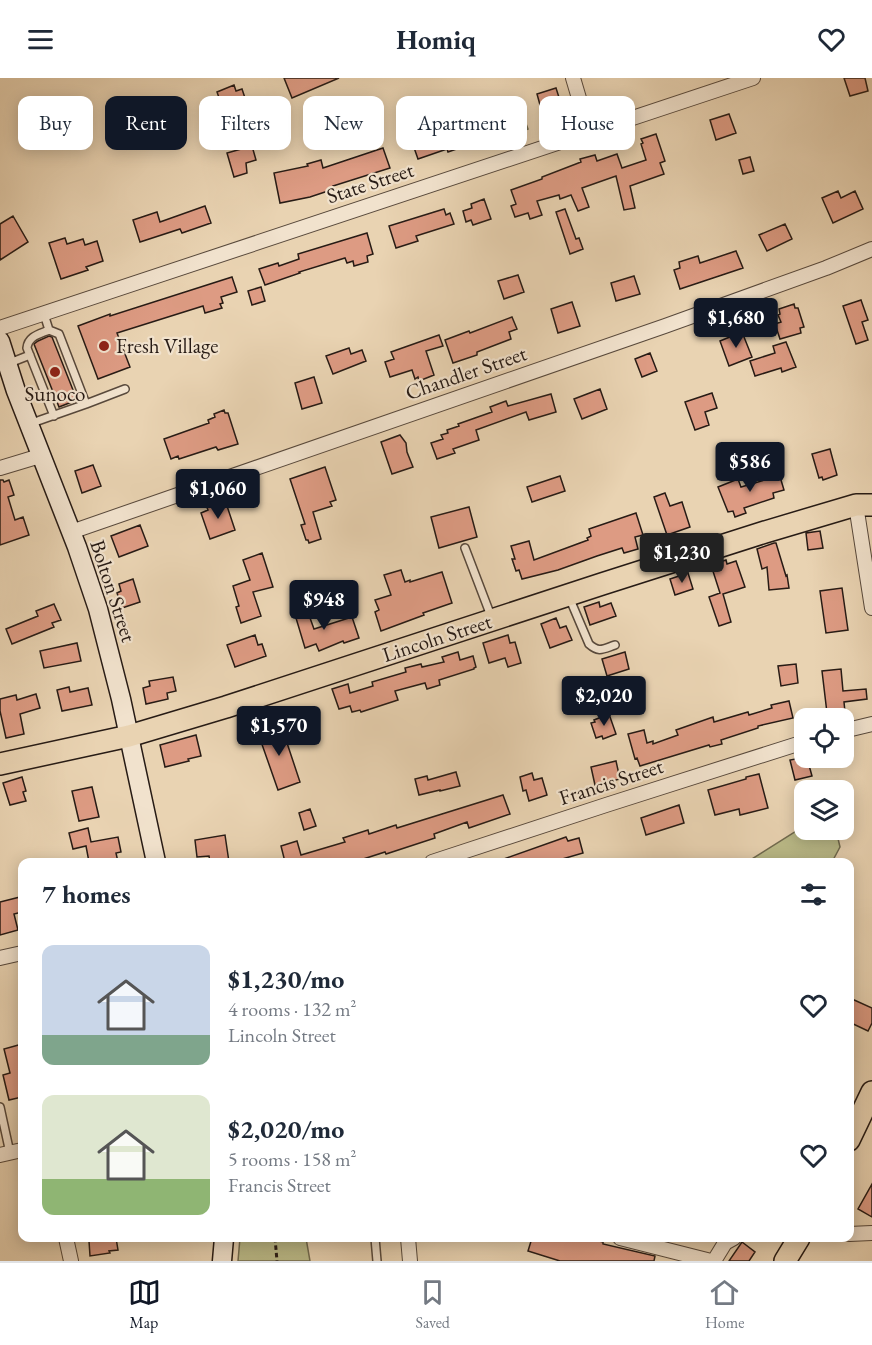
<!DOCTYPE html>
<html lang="en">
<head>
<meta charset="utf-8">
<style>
  body { margin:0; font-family:"EB Garamond",serif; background:#f6f6f7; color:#1f2937; height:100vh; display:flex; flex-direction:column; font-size:22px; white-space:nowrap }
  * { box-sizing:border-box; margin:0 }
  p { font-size:20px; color:#747a83 }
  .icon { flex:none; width:33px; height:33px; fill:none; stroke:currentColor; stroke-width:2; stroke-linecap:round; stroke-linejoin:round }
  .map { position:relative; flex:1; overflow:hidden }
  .drawer { position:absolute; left:18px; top:780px; width:836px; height:384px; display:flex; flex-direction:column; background:#fff; border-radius:12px; box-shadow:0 3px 15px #0003 }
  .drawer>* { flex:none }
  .guide { position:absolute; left:18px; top:18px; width:837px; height:54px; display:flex; gap:12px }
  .tools { position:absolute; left:794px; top:630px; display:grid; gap:12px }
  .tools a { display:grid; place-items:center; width:60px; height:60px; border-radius:12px; background:#fff; box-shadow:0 3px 15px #0003; font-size:30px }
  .price { position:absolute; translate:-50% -51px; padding:0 14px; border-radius:6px; background:#111827; color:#fff; font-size:20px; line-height:39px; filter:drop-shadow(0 2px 3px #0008) }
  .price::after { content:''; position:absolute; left:50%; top:36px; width:18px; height:14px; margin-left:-9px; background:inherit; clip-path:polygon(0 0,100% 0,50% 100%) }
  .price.selected { background:#222; color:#fff }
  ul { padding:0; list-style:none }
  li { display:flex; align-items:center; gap:18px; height:150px; padding:0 24px }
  li span { display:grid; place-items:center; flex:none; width:168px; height:120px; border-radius:12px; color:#555 }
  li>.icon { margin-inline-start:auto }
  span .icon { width:72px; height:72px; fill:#fffc; stroke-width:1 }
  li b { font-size:26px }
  h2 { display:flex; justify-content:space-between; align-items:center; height:72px; padding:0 24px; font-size:26px }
  .pill { padding:0 21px; border-radius:12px; background:#fff; box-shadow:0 3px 15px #0003; font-size:21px; line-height:54px }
  .pill.selected { background:#111827; color:#fff }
  header { display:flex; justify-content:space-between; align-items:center; height:78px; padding:0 24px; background:#fff; font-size:27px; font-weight:700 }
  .dock { display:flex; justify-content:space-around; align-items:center; height:84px; border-top:2px solid #e0e1e3; background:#fff; font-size:16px; color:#747a83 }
  .dock a { display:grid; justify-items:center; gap:3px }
  .dock .selected { color:#111827 }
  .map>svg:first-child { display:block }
  .green { fill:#bbbb89; stroke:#716b4f; stroke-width:1.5 }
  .building { fill:#dd9b83; stroke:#271b15; stroke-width:1.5 }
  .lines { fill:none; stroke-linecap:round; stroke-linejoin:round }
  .service-casing { stroke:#58493c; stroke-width:10 }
  .minor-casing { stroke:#58493c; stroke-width:16 }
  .secondary-casing { stroke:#271b15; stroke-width:21 }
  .primary-casing { stroke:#271b15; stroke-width:24 }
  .path { stroke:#271b15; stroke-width:3; stroke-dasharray:4.5 3; stroke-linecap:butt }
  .service { stroke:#f1e2cd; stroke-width:7 }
  .minor { stroke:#f1e2cd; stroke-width:14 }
  .secondary { stroke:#f1e2cd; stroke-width:18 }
  .primary { stroke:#e9d3b2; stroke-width:21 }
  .poi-dot { fill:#8f2418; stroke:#f1e2cd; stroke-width:2 }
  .labels { text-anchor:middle; stroke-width:4.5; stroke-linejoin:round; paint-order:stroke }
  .street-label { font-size:21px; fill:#271b15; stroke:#f1e2cd }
  .poi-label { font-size:21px; fill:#271b15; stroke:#f1e2cd; text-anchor:start }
</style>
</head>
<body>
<header><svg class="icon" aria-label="menu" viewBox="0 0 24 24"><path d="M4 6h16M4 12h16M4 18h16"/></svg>Homiq<svg class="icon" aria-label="heart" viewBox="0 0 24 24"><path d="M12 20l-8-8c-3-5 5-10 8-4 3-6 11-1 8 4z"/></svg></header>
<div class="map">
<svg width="872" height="1183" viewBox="0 0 872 1183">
  <rect width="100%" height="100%" fill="#e9d3b2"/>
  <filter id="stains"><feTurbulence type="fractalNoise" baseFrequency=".00333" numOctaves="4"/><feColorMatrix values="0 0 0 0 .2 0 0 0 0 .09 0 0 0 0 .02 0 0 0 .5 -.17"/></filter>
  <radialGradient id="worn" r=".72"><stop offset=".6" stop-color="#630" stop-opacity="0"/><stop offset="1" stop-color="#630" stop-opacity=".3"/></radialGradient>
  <path class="green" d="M521 32 528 51 498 62 491 43Z
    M804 748V752H836L840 769 832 784H747Z
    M240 1160H306L310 1183H238Z"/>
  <path class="building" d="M284 0H339L292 20Z
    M844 0H865L868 13 850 18Z
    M234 7 236 13 242 11 246 23 223 31 217 14Z
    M556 10 563 32 560 33 562 40 545 45 537 16Z
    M729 36 736 55 716 62 710 42Z
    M454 37 458 47 490 37 494 50 462 60 465 68 448 74 447 71 418 81 411 61 417 59 412 44 423 40 425 47Z
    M656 56 665 83 660 85 664 96 630 108 635 130 624 132 616 98 582 110 589 129 578 133 571 117 560 121 559 117 537 123 542 137 530 141 528 135 515 139 511 128 516 126 511 112 542 101V99L581 84 580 81 595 77 597 83 617 76 622 90 646 82 641 66 643 65 641 61Z
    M252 68 256 82 246 85 247 95 234 99 227 75Z
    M383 70 390 90 333 108 334 111 310 119 280 125 274 95 308 88 307 86 321 82 323 90Z
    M750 79 754 93 743 96 739 82Z
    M838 113 841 120 855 113 863 131 833 145 822 120Z
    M484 121 491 141 473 147 471 142 466 144 463 133 472 130 471 126Z
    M205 128 211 145 182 155 180 151 140 164 133 142 157 134 160 144Z
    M444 131 446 137 450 135 454 146 416 158 418 163 396 170 389 148Z
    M565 131 576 161 579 160 583 171 570 176 556 134Z
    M13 138 28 164 0 182V146Z
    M785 146 792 161 767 173 759 157Z
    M367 155 373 176 367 178 368 184 354 188 353 183 347 185 345 180 299 194 300 195 265 207 259 191 278 185 279 188 299 181 298 176Z
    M65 160 67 166 83 161 85 167 97 163 103 183 86 189 88 192 61 201 49 165Z
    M736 173 743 190 680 211 674 192 680 190 679 184 698 178 700 185Z
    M518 197 524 214 504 221 498 203Z
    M634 198 640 216 616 223 611 205Z
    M232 199 237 214 221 219 223 225 220 226 222 230 205 235 203 228 117 255 130 289 98 301 78 248 110 236V238Z
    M261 209 265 223 252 227 248 213Z
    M861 222 868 242 862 244 868 262 856 266 843 228Z
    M572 224 580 248 558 255 551 231Z
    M794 226 795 230H798L804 249 800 250 801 255 780 261 775 246 781 244 778 237 780 236 779 231Z
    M512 239 517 251 509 254 511 261 477 274V277L453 285 445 262 469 253 470 255Z
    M742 254 752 279 729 288 720 263Z
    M439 257 443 268 426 273 434 297 419 303 418 299 415 301 412 292 390 299 385 284 394 281 391 274Z
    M49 258 52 259 77 322 59 329 34 266 38 263Z
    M786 264 796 289 782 294 781 290 755 298 750 283 775 275 773 268Z
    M349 270 351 276 362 272 366 283 333 296 326 278Z
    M650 275 657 293 642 299 635 281Z
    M314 299 322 325 302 331 295 305Z
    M600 311 607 331 582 341 574 321Z
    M712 315 717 330 705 334 709 347 695 352 685 324Z
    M551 316 556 334 529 342 526 334 476 352 479 362 453 371 455 375 437 381 431 365 443 361 441 357 448 355 447 352 459 348 458 346 492 334 490 329 506 323 508 328Z
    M224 332 225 335H228L238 366 218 372 216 369 179 381 178 378 171 381 164 361 209 345 208 342 215 339 214 336Z
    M400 357 406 365 407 374 413 389 392 396 381 364Z
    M830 371 837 397 823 402 822 399 819 400 812 376Z
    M93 387 101 408 82 415 75 393Z
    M325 389 336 422 330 424 332 428 313 434 321 461 309 465 308 462H306L301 447 305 446 290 401Z
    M778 392 784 412 773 415 774 420 744 430 746 435 735 439 733 433 728 434 718 409 738 401 741 409 768 401 766 395Z
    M560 398 565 413 532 424 527 409Z
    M0 402H3L4 404 9 402 14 417 8 419 15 442 23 439 29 457 0 467Z
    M665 415 670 428 682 424 690 449 667 457 654 419Z
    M218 423 219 425H226L235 452 210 461 201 435 208 432 206 427Z
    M469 429 477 459 439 470 431 439Z
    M636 435 643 457 635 459 638 471 624 475 622 470 597 478 558 492 522 501 519 492 516 493 512 481H515L511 468 529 463 534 482 588 462 587 460 591 458 589 451Z
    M140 447 148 468 119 479 111 458Z
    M820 453 823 470 808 472 806 455Z
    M774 465H776L786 498 787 497 789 510 769 512 767 489 762 491 757 471Z
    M262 475 273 509 253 514 261 538 241 545 236 529 239 528 233 508 250 502 243 482Z
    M726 482 727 486 736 483 745 509 723 516 731 544 719 548 709 519 720 515 711 487Z
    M401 492 405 504 410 502V504L442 494 452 525 423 535 424 537 381 553 375 534 379 532 375 522 391 517 384 497Z
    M688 495 693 511 675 517 670 501Z
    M133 501 140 524 122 530 117 515 121 513 119 506Z
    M842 510 848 552 826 555 820 513Z
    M599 524 600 529 611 525 616 538 590 547 584 529Z
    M54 526 61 542 52 545 54 549 12 566 6 551 38 538 36 533Z
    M305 526 314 551 352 539 359 560 344 565 343 563 319 573 316 566 305 570 293 530Z
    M556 540 560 550 566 548 572 562 550 570 541 546Z
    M255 557 258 567 262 566 266 578 235 589 227 567Z
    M508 557 510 565 515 564 521 585 508 589 505 580 489 585 483 565Z
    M77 565 81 583 44 590 40 573Z
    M458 574 460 582 473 578 476 589 474 590V591L439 602 440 607 427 611 425 605 395 613 398 622 361 634 360 632 352 634 350 628 339 631 332 611 348 606 350 615 373 608 372 604 406 594 405 590 421 586 422 589 444 584 442 579Z
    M625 574 629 591 607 598 602 581Z
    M796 586 798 605 781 608 778 588Z
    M841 591 843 613 866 611 867 621 844 624 845 634 827 635 822 593Z
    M173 599 176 613 167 615 168 621 146 626 143 610 150 608 149 603Z
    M69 609 70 614 88 610 92 627 62 633 57 612Z
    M36 616 40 630 20 636 24 656 6 660 0 633V621L16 617 17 622Z
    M789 623 793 640 758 648V650L721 662 722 666 710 669 709 667 640 688 637 680 635 681 628 656 644 652 647 665 653 663V666L678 657 676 652 713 639 714 644 748 634 749 637 772 630 771 627Z
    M609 636 616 656 603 661 602 658 596 660 591 645 595 644 594 642Z
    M281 647 300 704 278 712 258 655Z
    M196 657 201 678 188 681 189 683 165 689 160 667Z
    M801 680H807L812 698 795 702 790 682Z
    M616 683 620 701 595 707 591 689Z
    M456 694 460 708 440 713V712L419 717 415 701 427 698 428 702Z
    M532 695 534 702 542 700 547 717 529 723 526 712 523 713 520 699Z
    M759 696 768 730 740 737 739 731 715 737 708 712 746 701V699Z
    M22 699 26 713 23 714 26 723 10 727 3 705Z
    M92 709 99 739 79 743 72 713Z
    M503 717 510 736 469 750 467 744 434 756 435 760 386 776 385 774 354 784H285L281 768 297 763 301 777 345 764 343 760 368 752 369 756 396 747 397 750Z
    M679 727 684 745 646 757 641 740Z
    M310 731 316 748 304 752 299 735Z
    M88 750 91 764 118 759 121 774 116 775 118 784H89L86 768 73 771 69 755Z
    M225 757 229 784H210L209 778 197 779 195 762Z
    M566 759 568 763 579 760 583 775 552 784H498V783Z
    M20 819 22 834 14 836 18 852 0 857V824Z
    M852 921 872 930V945L868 953 849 944V928Z
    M22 966V1019L9 1022 3 997 10 995 4 971Z
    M872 1106V1139L858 1131Z
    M91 1160H116L118 1172 109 1173 110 1175 90 1178 89 1163H91Z
    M532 1160H575L587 1163 588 1160 603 1164V1166L655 1178 654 1183H560L528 1173Z
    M742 1164 755 1174 749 1183H729Z"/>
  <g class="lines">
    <g class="service-casing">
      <path id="service" d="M49 252C40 256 28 258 27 270L54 338
        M7 286 30 277
        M86 326 125 311
        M29 346 86 326 59 256 49 252 44 236
        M465 470 491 538
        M569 519 589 566C599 575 603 571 615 567
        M0 1029 10 1075
        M375 1160 377 1183"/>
    </g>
    <g class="minor-casing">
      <path id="minor" d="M573 0 589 54
        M0 250 753 0
        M0 390 40 378
        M856 427 872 530
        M71 454 665 248 826 190 872 171
        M843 653 872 646
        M432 784 606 727 804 664
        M0 880 22 875
        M0 1077 22 1072
        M849 1156 872 1155
        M66 1160 71 1183
        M408 1160 410 1183
        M620 1160 711 1183
        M714 1183 725 1165 734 1160"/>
    </g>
    <g class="secondary-casing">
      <path id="secondary" d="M0 263 16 313 77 469 98 531 121 621 156 784
        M222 1183 224 1160"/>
    </g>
    <g class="primary-casing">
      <path id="primary" d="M0 686 129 658 226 629 602 506 765 454 856 427H872
        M849 1062 872 1014
        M785 1183 799 1160"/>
    </g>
    <path class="path" d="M275 1160 277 1183"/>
    <use href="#service" class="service"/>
    <use href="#minor" class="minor"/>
    <use href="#secondary" class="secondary"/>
    <use href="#primary" class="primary"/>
  </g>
  <g class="poi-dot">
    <circle cx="104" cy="268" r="6"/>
    <circle cx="55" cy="294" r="6"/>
  </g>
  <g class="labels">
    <g class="street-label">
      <text transform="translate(370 105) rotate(-18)" y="7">State Street</text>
      <text transform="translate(466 295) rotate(-19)" y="7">Chandler Street</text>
      <text transform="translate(113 513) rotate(72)" y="7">Bolton Street</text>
      <text transform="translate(437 560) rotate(-18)" y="7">Lincoln Street</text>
      <text transform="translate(611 704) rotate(-18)" y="7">Francis Street</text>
    </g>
    <g class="poi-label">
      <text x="116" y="275">Fresh Village</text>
      <text x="55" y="323" text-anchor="middle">Sunoco</text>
    </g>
  </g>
  <rect width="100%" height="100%" filter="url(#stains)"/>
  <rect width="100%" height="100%" fill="url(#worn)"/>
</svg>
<div class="tools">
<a><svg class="icon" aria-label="locate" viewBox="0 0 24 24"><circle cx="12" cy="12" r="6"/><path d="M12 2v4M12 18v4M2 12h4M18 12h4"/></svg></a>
<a><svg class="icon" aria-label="layers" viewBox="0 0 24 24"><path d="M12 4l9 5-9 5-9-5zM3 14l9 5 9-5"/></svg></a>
</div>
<b class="price" style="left:736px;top:271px">$1,680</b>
<b class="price" style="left:750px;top:415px">$586</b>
<b class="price" style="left:218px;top:442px">$1,060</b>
<b class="price selected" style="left:682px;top:506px">$1,230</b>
<b class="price" style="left:324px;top:553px">$948</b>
<b class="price" style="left:604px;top:649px">$2,020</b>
<b class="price" style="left:279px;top:679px">$1,570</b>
<div class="guide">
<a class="pill">Buy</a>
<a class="pill selected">Rent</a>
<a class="pill">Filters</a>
<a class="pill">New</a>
<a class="pill">Apartment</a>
<a class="pill">House</a>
</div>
<section class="drawer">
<h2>7 homes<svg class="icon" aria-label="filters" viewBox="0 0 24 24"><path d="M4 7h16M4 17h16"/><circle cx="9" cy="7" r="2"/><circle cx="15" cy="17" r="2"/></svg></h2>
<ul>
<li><span style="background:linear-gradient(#c9d6e8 75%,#7fa58c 0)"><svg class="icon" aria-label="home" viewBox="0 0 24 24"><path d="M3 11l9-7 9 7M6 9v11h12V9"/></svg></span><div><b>$1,230/mo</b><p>4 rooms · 132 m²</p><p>Lincoln Street</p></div><svg class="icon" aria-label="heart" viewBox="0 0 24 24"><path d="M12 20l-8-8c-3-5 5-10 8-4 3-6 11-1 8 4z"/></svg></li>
<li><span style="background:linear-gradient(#dfe7d0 70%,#8fb573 0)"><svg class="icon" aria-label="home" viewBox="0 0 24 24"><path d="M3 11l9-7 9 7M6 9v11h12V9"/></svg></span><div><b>$2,020/mo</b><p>5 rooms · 158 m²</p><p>Francis Street</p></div><svg class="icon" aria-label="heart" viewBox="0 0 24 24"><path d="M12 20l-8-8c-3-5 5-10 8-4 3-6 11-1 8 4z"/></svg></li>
</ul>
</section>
</div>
<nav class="dock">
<a class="selected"><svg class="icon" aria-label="map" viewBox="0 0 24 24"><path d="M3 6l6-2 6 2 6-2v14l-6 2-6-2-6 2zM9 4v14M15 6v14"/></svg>Map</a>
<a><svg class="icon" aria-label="saved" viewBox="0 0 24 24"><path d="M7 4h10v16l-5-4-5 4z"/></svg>Saved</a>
<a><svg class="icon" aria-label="home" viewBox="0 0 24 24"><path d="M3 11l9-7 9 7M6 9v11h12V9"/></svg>Home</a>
</nav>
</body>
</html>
